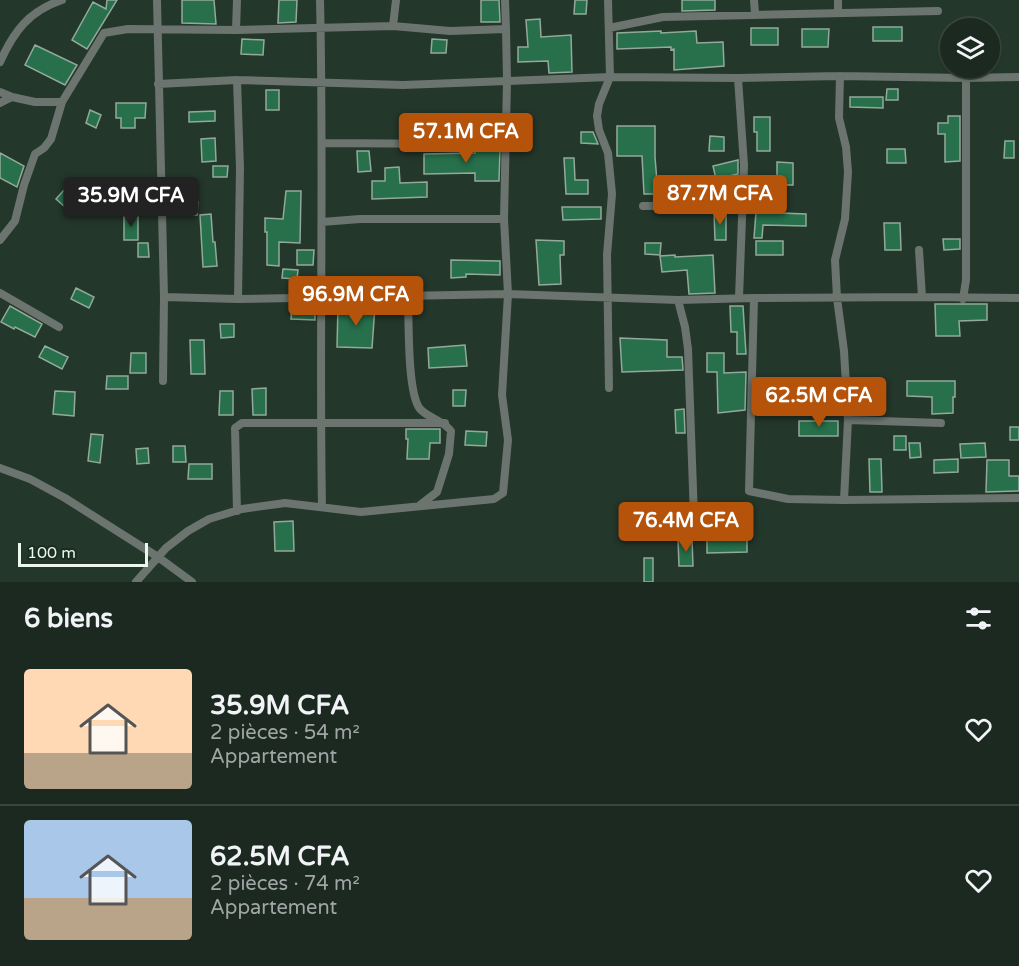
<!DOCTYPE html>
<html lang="fr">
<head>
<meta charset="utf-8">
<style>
  body { margin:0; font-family:"Varela Round",sans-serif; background:#243129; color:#f1f3f6; height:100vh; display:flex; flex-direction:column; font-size:22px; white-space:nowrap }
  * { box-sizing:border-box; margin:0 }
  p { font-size:20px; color:#a0a6a5 }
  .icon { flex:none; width:33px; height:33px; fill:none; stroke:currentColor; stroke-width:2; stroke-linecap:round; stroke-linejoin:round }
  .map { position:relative; height:582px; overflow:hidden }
  .drawer { display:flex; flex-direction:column; background:#1b2920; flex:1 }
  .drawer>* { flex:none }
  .controls { position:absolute; left:940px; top:18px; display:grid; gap:12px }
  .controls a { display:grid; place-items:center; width:60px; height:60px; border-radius:50%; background:#1b2920; box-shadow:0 2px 4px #0004,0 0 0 2px #39453e; font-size:30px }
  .scale { position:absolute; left:18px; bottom:15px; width:130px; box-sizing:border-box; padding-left:6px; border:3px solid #ebf7ef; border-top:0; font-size:16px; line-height:21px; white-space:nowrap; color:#ebf7ef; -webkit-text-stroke:4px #1a2c22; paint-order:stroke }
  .price { position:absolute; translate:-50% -51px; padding:0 14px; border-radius:6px; background:#b45309; color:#fff; font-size:20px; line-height:39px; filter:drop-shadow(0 2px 3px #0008) }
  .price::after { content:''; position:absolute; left:50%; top:36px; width:18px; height:14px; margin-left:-9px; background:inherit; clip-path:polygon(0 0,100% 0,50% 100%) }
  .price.active { background:#222; color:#fff }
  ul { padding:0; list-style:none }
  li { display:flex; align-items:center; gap:18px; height:150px; padding:0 24px }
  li+li { border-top:2px solid #39453e }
  li span { display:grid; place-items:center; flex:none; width:168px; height:120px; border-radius:6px; color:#555 }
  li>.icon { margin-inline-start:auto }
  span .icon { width:72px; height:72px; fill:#fffc; stroke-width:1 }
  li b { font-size:26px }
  h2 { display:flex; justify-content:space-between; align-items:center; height:72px; padding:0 24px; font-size:26px }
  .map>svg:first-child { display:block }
  .building { fill:#27704b; stroke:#93a99b; stroke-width:1.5 }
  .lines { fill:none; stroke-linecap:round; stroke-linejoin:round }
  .minor { stroke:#6b746e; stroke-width:8 }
</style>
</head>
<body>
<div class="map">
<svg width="1019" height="582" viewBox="0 0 1019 582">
  <rect width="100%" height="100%" fill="#24372b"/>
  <path class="building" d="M107 0H117L87 49 72 40 93 2 106 9Z
    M182 0H214L216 24 182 23Z
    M279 0H297L296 22 278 23Z
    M481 0H499L500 22H481Z
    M575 0H587L586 14H574Z
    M682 0H715V10L682 11Z
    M540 19 541 37 571 35 572 72 549 73 548 61 518 62V47H528L526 20Z
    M873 27H902V41H873Z
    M751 28H778V45H751Z
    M802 29H829L828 47H802Z
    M661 31V33L696 31 697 43 723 42 724 66 674 70V49L671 50V47L617 49V33Z
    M242 39 264 40 263 55 241 54Z
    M432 39 447 40 446 53H431Z
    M35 45 77 65 65 85 25 65Z
    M887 89H898V100H886Z
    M266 90H279V110H266Z
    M850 97H883V108L850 107Z
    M116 103H146L145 118H135V128H121V118H116Z
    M90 110 101 115 96 128 86 123Z
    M215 111V121L189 122V112Z
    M948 116H960V161L945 162V134H938V123H948Z
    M754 117H770V151H757V132H754Z
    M617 126H655V157L658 194H644L642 156H617Z
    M581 132H593L598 144 581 143Z
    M710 136 724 137V151H709Z
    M215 138 216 161 202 162 201 139Z
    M1005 141H1014V158H1004Z
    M475 149H500L499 181H475V173L424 174V154L475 153Z
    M887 149H905L906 163H887Z
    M357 151H369L371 171 358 172Z
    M0 153 24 166 17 187 0 178Z
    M564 158H574L575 180H588V194H566Z
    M738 160V174L716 179 713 166Z
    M777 162 793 163V185H777Z
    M213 166H228L227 177H213Z
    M399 167 400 183 427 182V197L372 199V181H385V168Z
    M64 190 73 198 65 207 56 199Z
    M286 191H301L300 243 279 242V266L267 265V232H265V218L283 219Z
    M188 201 198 202 197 215H187Z
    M562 207H601V219L563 220Z
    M714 212H726V240H715Z
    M756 212 806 214V226L763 225 762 238H754Z
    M211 214 213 242H215L217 266 203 267 200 215Z
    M124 217H138V240H124Z
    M884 223H900L901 250H885Z
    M943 239H960V249L944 250Z
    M536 240 564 241V255H560L561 284 539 285Z
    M756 241H783V255H756Z
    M138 243H148L149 257H138Z
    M645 243H661L660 255 645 254Z
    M297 250H314L313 265H297Z
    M675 255V257L713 255 715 293 689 294 687 270 662 272 660 256Z
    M451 260 500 261V275L466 274V277L451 278Z
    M283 269 298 270 297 279 282 278Z
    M76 288 94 297 89 308 71 299Z
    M935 304H987V320L959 321 960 336H936Z
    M292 305 315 306V320L291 319Z
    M10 306 42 324 35 337 15 327 14 329 1 322Z
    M338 306H375L372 348 337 347Z
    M730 306H743L746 354H737V332H731Z
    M220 324H234V337L221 338Z
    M620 338 667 340V357H682L683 370 622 372Z
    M190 340H204L205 374H191Z
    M465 345 467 366 429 368 428 348Z
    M45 346 68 357 62 369 39 357Z
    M131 353H146V373H130Z
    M707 353H724V373L746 372 745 410 718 413 717 372H707Z
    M107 376H128V389H106Z
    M907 381H955V397H953V413L932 414V397L907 396Z
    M266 388V415H253L252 389Z
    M453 390H466L465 406H453Z
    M55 391 75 392 74 416 53 414Z
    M220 391H233V415H219Z
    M684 409 685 433H676L675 410Z
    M799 421H838V436H799Z
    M1010 427H1019V440H1010Z
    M406 429H440V443H430L429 459H407L408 439H406Z
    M466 431 487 432 486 446 465 445Z
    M91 434 103 435 100 463 88 461Z
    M894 436H906V450H894Z
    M909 443H920L921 457 910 458Z
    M985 443 986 457 961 458 960 444Z
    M173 446H185L186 462H173Z
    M148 448 149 463 137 464 136 449Z
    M869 459H881L882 492H870Z
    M958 459V472L934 473V460Z
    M987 460H1009V476H1019V491L986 492Z
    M189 464H212V479H188Z
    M747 512V552L707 553V539H733L732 513Z
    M293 521 294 551H275L274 522Z
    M692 539 693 566H679L678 540Z
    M644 558H653V582H644Z"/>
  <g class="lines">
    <path class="minor" d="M157 0 164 297 163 381
      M320 0C324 169 319 338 322 507
      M505 0 506 29
      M608 0 610 77 599 104 597 116 599 130 608 153 612 194 607 255 609 388
      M754 0 755 14
      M838 12V0
      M393 26 396 0
      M609 28 663 17 938 11
      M236 30 237 0
      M0 62C14 31 29 11 62 0
      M840 76 839 118 846 147 848 172 845 219 835 260 837 298 844 351 848 420 941 423
      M738 78 744 165 739 298
      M237 80 240 168 238 299
      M0 92 12 97 0 103
      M12 97 35 102H62
      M322 143 461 144
      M643 206 743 205
      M322 222 360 219H504
      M0 240 15 221 24 185 35 154 44 148 51 139 62 102 104 33 128 29 236 30 393 26 450 31 506 29 507 81 403 85 237 80 158 84
      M0 293 59 327
      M408 296C409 320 407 393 420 409 428 418 443 420 451 431L449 454 437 492 420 505
      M164 297 238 299 508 294 678 300 754 298 922 297 919 250
      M922 297 1019 298
      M754 298 749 491 788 499 844 500
      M963 299 966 280V78
      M678 300 685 327 688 349 694 517
      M848 420 844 500 1019 498
      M0 468 30 479 65 498 158 557 192 582
      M237 511 235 428 242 423H445
      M136 582 166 548 188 531 209 519 242 509 285 503 361 512 494 499 503 493 508 440 502 395 508 294 504 219 507 81 610 77 738 78 840 76 966 78 1019 77"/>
  </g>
</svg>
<div class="controls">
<a><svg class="icon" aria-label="layers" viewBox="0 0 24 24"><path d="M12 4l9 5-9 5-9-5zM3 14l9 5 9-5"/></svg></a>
</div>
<div class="scale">100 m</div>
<b class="price" style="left:466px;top:164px">57.1M CFA</b>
<b class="price" style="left:720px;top:226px">87.7M CFA</b>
<b class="price active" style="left:131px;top:228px">35.9M CFA</b>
<b class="price" style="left:356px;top:327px">96.9M CFA</b>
<b class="price" style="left:819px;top:428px">62.5M CFA</b>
<b class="price" style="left:686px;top:553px">76.4M CFA</b>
</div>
<section class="drawer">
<h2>6 biens<svg class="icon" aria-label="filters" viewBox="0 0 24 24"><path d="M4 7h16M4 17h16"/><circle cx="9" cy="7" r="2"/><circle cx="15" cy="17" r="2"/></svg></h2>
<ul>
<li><span style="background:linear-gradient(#ffd9b3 70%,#b9a48a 0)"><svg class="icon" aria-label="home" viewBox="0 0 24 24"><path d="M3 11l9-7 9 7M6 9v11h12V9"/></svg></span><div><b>35.9M CFA</b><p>2 pièces · 54 m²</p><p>Appartement</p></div><svg class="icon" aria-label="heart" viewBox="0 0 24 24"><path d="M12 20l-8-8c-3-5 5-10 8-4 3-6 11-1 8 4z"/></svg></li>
<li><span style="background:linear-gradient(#a9c7e8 65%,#b9a48a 0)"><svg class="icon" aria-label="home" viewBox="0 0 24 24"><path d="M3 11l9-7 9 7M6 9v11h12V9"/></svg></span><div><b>62.5M CFA</b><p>2 pièces · 74 m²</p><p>Appartement</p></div><svg class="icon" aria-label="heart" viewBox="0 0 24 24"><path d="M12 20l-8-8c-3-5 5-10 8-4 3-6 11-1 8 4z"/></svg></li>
</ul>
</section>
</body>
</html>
